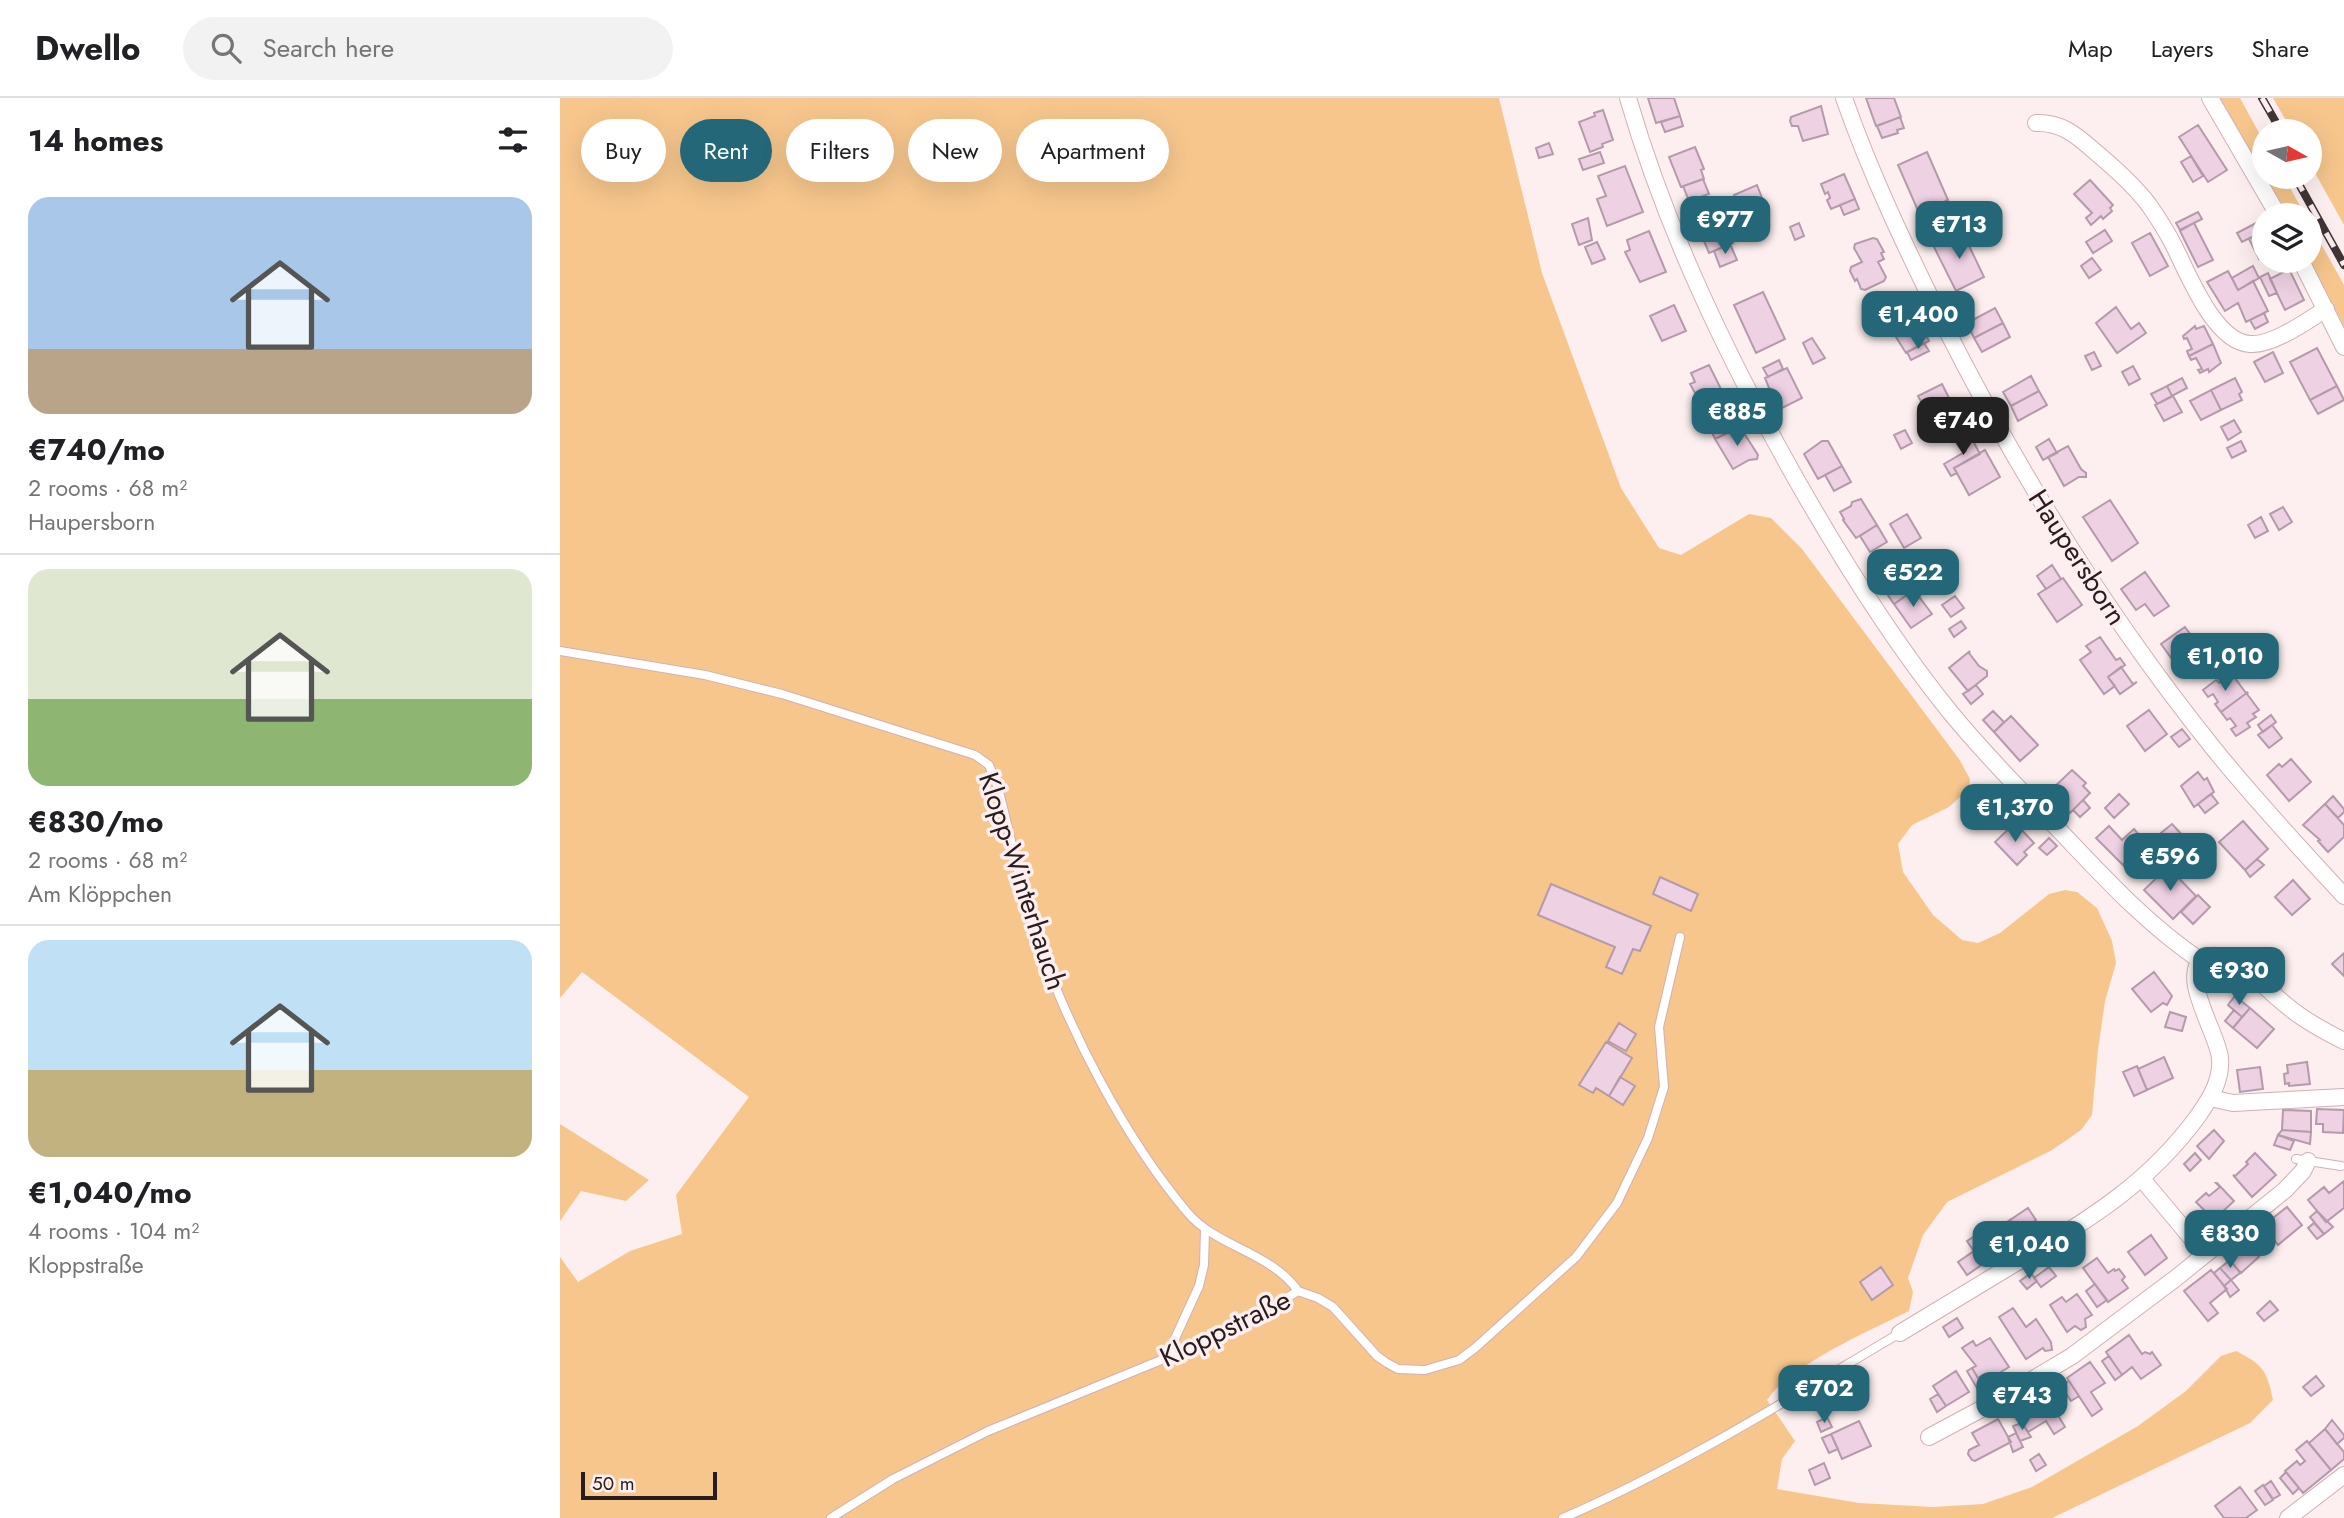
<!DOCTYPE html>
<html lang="en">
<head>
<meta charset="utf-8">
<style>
  body { margin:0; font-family:Jost,sans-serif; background:#f2f2f2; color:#202124; height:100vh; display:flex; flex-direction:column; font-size:26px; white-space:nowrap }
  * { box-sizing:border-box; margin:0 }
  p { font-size:23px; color:#757577 }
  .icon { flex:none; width:38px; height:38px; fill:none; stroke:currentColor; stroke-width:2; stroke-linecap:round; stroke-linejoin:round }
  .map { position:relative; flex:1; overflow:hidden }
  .details { display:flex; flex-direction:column; background:#fff; width:560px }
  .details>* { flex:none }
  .guide { position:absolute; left:21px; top:21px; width:665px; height:63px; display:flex; gap:14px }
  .needle { width:46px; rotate:98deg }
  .buttons { position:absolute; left:1692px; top:21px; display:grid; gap:14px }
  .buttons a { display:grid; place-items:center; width:70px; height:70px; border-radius:50%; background:#fff; box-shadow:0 7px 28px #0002; font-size:35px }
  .scale { position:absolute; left:21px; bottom:18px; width:136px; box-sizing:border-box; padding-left:7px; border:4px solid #291c1e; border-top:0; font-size:19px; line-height:24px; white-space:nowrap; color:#291c1e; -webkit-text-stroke:5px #fdeff0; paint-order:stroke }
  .price { position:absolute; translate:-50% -60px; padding:0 16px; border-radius:14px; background:#236778; color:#fff; font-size:23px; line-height:46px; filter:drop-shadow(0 2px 4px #0008) }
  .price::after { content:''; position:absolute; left:50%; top:42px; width:21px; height:16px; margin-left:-10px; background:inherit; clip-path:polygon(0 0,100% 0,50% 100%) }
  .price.on { background:#222; color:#fff }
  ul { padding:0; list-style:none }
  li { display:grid; align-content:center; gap:14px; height:371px; padding:0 28px }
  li+li { border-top:2px solid #e0e0e0 }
  li span { display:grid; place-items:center; height:217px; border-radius:21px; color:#555 }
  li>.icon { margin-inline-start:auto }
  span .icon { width:126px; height:126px; fill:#fffc; stroke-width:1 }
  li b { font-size:30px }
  h2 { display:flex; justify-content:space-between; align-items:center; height:84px; padding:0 28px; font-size:30px }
  .pill { padding:0 24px; border-radius:32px; background:#fff; box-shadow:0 7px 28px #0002; font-size:24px; line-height:63px }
  .pill.on { background:#236778; color:#fff }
  header { display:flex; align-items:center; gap:42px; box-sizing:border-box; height:98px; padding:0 35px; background:#fff; border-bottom:2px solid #e0e0e0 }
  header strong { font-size:33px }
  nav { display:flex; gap:38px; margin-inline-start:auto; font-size:24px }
  .search { width:490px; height:63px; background:#f2f2f2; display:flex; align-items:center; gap:18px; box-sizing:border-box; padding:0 24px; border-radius:38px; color:#757577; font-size:26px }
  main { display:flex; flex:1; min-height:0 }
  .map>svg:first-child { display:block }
  .green { fill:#f6c68c }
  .building { fill:#eed1e3; stroke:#b49aaa; stroke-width:2 }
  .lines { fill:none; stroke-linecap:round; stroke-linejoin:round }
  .lane-casing { stroke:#d1b0b4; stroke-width:10 }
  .street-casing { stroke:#d1b0b4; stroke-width:18 }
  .lane { stroke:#fff; stroke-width:8 }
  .street { stroke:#fff; stroke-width:16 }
  .rail-casing { stroke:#423537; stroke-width:8 }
  .rail { stroke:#fdeff0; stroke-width:5; stroke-dasharray:16; stroke-linecap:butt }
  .labels { text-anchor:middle; stroke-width:7; stroke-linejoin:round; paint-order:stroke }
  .street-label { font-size:28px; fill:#291c1e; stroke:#fdeff0 }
</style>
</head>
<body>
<header>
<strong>Dwello</strong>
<div class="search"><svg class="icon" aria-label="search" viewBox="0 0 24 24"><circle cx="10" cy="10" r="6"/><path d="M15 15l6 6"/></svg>Search here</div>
<nav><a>Map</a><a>Layers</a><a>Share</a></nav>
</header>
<main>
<section class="details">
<h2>14 homes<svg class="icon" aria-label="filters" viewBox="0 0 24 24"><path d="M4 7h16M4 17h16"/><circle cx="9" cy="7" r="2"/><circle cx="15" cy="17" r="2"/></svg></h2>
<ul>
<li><span style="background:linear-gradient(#a9c7e8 70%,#b9a48a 0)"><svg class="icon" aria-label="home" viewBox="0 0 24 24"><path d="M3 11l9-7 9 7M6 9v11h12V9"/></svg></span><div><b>€740/mo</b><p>2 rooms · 68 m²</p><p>Haupersborn</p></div></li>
<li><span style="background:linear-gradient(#dfe7d0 60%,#8fb573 0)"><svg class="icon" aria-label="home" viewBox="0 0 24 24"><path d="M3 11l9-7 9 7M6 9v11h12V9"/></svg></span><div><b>€830/mo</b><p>2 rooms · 68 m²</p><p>Am Klöppchen</p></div></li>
<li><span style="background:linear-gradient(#bfe0f5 60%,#c2b280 0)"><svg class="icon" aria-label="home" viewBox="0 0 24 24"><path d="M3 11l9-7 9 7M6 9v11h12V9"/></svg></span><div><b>€1,040/mo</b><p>4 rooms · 104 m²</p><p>Kloppstraße</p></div></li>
</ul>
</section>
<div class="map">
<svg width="1784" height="1420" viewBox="0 0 1784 1420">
  <rect width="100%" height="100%" fill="#fdeff0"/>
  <path class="green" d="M0 0H939L982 175 1061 390 1099 450 1121 457 1189 416 1211 420 1242 451 1399 661 1410 681 1409 691 1389 709 1352 727 1338 746 1343 774 1373 817 1402 842 1418 845 1440 835 1489 796 1505 792 1517 794 1537 810 1552 843 1556 865 1545 903 1538 951 1532 1017 1521 1032 1492 1052 1387 1104 1363 1137 1348 1180 1353 1194 1349 1213C1309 1233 1232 1266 1207 1302L1235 1343 1222 1361 1217 1391 1299 1405 1373 1409 1423 1406 1472 1389 1578 1328 1626 1293 1661 1258 1676 1253C1703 1267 1707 1272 1713 1302L1690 1325 1492 1420H0V1159L18 1184 70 1153 122 1136 116 1097 189 999 22 874 0 900Z
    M1657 0H1680L1704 44V79H1724L1745 117H1724Z
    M1713 0H1784V127L1750 66V33H1732Z
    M1750 126 1784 187V229L1749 163Z
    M0 1026 89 1082 66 1103 21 1093 0 1123Z"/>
  <path class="building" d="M1088 0H1114L1120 18 1096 25Z
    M1306 0H1334L1341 19 1316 28Z
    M1261 8 1268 36 1243 43 1238 28H1232L1230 23 1231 19Z
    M1043 12 1053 42 1042 46 1043 49 1030 54 1019 24 1035 18 1034 15Z
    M1120 18 1123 28 1105 34 1101 24Z
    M1340 19 1344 30 1337 32 1338 35 1322 40 1317 28Z
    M1638 27 1667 72 1648 84 1619 39Z
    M989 45 993 56 979 60 976 50Z
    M1135 49 1144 71 1141 72 1144 81 1121 89 1109 59Z
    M1040 54 1044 65 1023 72 1019 61Z
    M1367 54 1388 102 1359 115 1338 67Z
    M1631 58 1643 78 1633 84 1621 64Z
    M1065 68 1083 114 1047 128 1037 101 1046 98 1038 78Z
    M1284 76 1295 101 1271 111 1267 102 1270 100 1268 94 1265 96 1261 86Z
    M1143 81 1149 96 1129 103 1123 88Z
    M1530 82 1553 107 1550 110 1552 113 1543 121 1541 118 1531 127 1526 120 1532 115 1514 96Z
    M1197 87 1202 100 1179 109 1174 97Z
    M1295 101 1299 111 1284 117 1280 107Z
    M1638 114 1642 121 1620 132 1616 125Z
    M1150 115 1155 116 1157 122 1163 119 1173 145 1149 155 1136 124 1145 121 1147 116Z
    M1028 120 1032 142 1019 147 1012 126Z
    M1704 121V133L1682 144 1677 135Z
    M1239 125 1244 138 1235 142 1230 129Z
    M1634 125 1653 162 1638 169 1620 133Z
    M1545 132 1552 143 1533 155 1526 144Z
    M1089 133 1106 174 1080 184 1065 154 1070 152 1067 142Z
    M1402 133 1424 179 1396 193 1373 147Z
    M1704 133V159L1699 161 1689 141Z
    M1590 135 1608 168 1590 178 1572 145Z
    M1313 140 1317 141 1324 154 1321 155 1324 161 1318 164 1326 179 1324 183 1305 192 1301 191 1297 181 1295 183 1290 173 1291 169 1302 164 1294 150 1295 146Z
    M1037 144 1045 161 1032 166 1025 149Z
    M1170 146 1177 162 1160 169 1154 153Z
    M1532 160 1541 172 1529 180 1521 168Z
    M1693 168 1699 180 1678 192 1672 180Z
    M1729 171 1744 202 1725 212 1710 181Z
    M1668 173 1678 192 1693 183 1708 213 1686 224 1678 205 1665 213 1647 184Z
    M1708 175 1717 195 1709 198 1700 179Z
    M1203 194 1225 241 1196 255 1174 207Z
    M1114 207 1126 233 1102 243 1090 218Z
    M1556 209 1571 231 1579 225 1586 235 1557 255 1536 225Z
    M1435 210 1443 225 1414 240 1407 225Z
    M1704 215 1708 224 1695 231 1690 222Z
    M1357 218 1369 243 1346 255 1331 231 1336 225 1341 223 1345 224Z
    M1443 225 1450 239 1422 254 1414 240Z
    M1635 228 1636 231 1644 228 1653 246 1629 258 1627 253 1632 251 1627 240 1624 241 1623 238Z
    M1252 240 1265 260 1253 266 1243 245Z
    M1364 245 1369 253 1351 262 1347 254Z
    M1653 246 1661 265 1649 274 1648 271 1640 275 1638 272 1642 271 1636 260 1631 262 1629 258Z
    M1757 250 1777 288 1750 302 1730 264Z
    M1534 254 1541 268 1532 272 1525 258Z
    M1713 254 1723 275 1705 284 1694 264Z
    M1219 262 1223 271 1208 279 1203 270Z
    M1149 267 1162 293 1144 301 1140 293 1135 295 1130 286 1135 284 1131 275Z
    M1573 268 1580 281 1569 287 1562 274Z
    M1227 270 1242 300 1218 312 1205 280Z
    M1471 278 1479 293 1451 308 1443 294Z
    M1622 280 1627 290 1612 298 1607 288Z
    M1675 280 1682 294 1679 296 1682 302 1661 312 1651 292Z
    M1382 286 1390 302 1393 300 1403 319 1377 333 1358 298Z
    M1607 288 1612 298 1597 306 1591 296Z
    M1777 288 1784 302 1758 316 1750 302Z
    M1651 292 1661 312 1641 322 1630 303Z
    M1479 293 1487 307 1458 323 1451 308Z
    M1613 298 1622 314 1604 323 1595 307Z
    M1163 318 1171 333 1155 341 1148 326Z
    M1674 322 1681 334 1668 342 1661 329Z
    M1182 332 1198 357 1197 361 1189 362 1173 371 1155 341 1171 333 1173 337Z
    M1345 332 1352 345 1341 351 1334 337Z
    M1412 341 1420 356 1394 370 1397 375 1391 378 1384 366 1406 353 1403 347Z
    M1489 341 1497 355 1483 362 1476 349Z
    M1262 343H1268L1282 368 1258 381 1244 356Z
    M1681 343 1686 353 1672 360 1667 350Z
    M1508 348 1521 371 1526 375V379H1519L1504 388 1488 359Z
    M1425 352 1440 379 1409 397 1394 370Z
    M1282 368 1291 384 1274 393 1265 377Z
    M1301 401 1317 427 1296 440 1283 422 1284 421 1280 414 1291 408 1292 404Z
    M1550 402 1578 445 1552 463 1523 419Z
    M1723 409 1732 424 1719 432 1710 416Z
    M1347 416 1361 440 1344 450 1330 426Z
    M1701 419 1708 433 1695 440 1688 427Z
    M1317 427 1327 444 1310 454 1300 438Z
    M1371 460 1381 474 1373 479 1363 466Z
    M1338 467 1354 492 1334 506 1317 481Z
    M1492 467 1501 481 1486 491 1477 478Z
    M1585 474 1609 508 1594 518 1585 506 1576 512 1561 491Z
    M1503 480 1522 507 1497 524 1478 496Z
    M1354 492 1372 516 1351 530 1334 506Z
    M1395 498 1404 510 1391 519 1382 507Z
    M1401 523 1406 530 1394 539 1389 531Z
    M1625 529 1647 559 1623 576 1601 546Z
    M1540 539 1556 562 1560 560 1565 567 1548 579 1555 588 1544 596 1520 562 1531 554 1526 548Z
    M1410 553 1409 555 1419 568 1427 573V578L1408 593 1389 570Z
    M1667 560 1672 566 1659 576 1654 570Z
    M1561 569 1573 586 1577 584 1560 596 1548 579Z
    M1667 579 1669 583 1674 579 1686 595 1688 594 1661 614 1655 606 1658 604 1653 596 1648 599 1643 592 1656 582 1659 585Z
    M1416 587 1423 596 1411 606 1403 596Z
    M1688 594 1687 596 1699 612 1693 616 1696 619 1687 625 1690 629 1676 638 1671 631 1676 628 1670 620 1667 622 1661 614Z
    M1589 612 1607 636 1585 653 1567 628Z
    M1433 613 1444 624 1434 634 1423 622Z
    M1711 617 1716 624 1703 634 1698 627Z
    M1451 618 1478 647 1460 663 1434 634Z
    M1712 627 1722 640 1709 650 1698 637Z
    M1622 631 1630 641 1619 649 1611 639Z
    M1731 661 1751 684 1729 703 1707 677 1719 666 1722 669Z
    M1512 672 1526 685 1523 688 1530 695 1510 715 1489 694Z
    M1638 674 1644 682 1647 680 1654 694 1634 709 1621 688Z
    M1559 696 1569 706 1554 720 1545 710Z
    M1651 696 1658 705 1645 715 1638 706Z
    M1773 698 1784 711V714L1778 720 1765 706Z
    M1523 702 1530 710 1520 719 1513 712Z
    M1765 706 1784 727V739L1768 754 1758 743 1760 742 1743 727Z
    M1683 723 1708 751 1685 772 1659 744Z
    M1455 725 1474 745 1464 754 1467 757 1457 767 1435 744Z
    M1612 726 1623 738 1612 748 1601 735Z
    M1549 728 1562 742 1574 731 1586 745 1563 767 1536 740Z
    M1489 740 1497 748 1487 757 1479 750Z
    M1575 755 1586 766 1574 778 1563 767Z
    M1697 761 1704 767 1690 779 1685 772Z
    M1608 769 1636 798 1613 821 1584 792Z
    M1100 779 1138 796 1131 813 1093 796Z
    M1733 782 1750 801 1732 817 1715 799Z
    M991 786 1091 828 1080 853 1073 851 1062 876 1046 869 1055 849 978 817Z
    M1638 797 1650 809 1633 826 1621 814Z
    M1784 855V878L1772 866Z
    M1594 874 1612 898 1607 907 1603 905 1591 914 1572 891Z
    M1675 898 1690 910 1682 919 1668 907Z
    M1690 910 1714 931 1697 950 1673 930Z
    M1674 912 1682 919 1673 930 1665 923Z
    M1610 914 1626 919 1622 933 1605 929Z
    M1059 925 1076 936 1066 953 1048 943Z
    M1046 944 1072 960 1049 998 1036 990 1033 995 1019 987Z
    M1604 959 1613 980 1587 992 1578 971Z
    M1747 964 1750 986 1729 988V985L1725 986 1724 976 1728 975 1727 967Z
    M1577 968 1587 992 1574 998 1563 974Z
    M1700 969 1703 991 1680 994 1677 972Z
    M1060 979 1075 988 1063 1007 1049 998Z
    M1757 1011 1784 1012 1783 1035 1763 1034V1026H1756Z
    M1723 1012 1751 1013V1034L1722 1032Z
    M1654 1032 1664 1043 1649 1061 1637 1048Z
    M1722 1032 1751 1034 1750 1046 1718 1037Z
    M1718 1037 1734 1043 1730 1052 1714 1047Z
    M1635 1055 1641 1062 1630 1073 1624 1066Z
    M1695 1055 1716 1077 1692 1099 1673 1077 1675 1078 1688 1066 1686 1064Z
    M1784 1083V1110L1766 1124 1748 1102 1764 1089 1769 1095Z
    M1656 1085H1657L1674 1103 1661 1115 1664 1118 1657 1125 1636 1104 1646 1095 1649 1098 1660 1089Z
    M1727 1109 1742 1127 1718 1147 1703 1128Z
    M1468 1110 1476 1122 1465 1130 1470 1137 1463 1141 1450 1122Z
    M1757 1113 1773 1129 1764 1136 1750 1119Z
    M1450 1122 1463 1141 1437 1159 1424 1140Z
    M1754 1125 1764 1136 1757 1141 1748 1130Z
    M1418 1136 1427 1151 1417 1158 1407 1143Z
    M1591 1137 1607 1160 1585 1177 1568 1154Z
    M1685 1142 1699 1159 1681 1175 1666 1158Z
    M1510 1150 1518 1161 1509 1168 1501 1156Z
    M1414 1153 1423 1166 1407 1177 1398 1164Z
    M1537 1160 1548 1175 1554 1171 1555 1173 1559 1171 1565 1179 1562 1182 1568 1190 1548 1204 1523 1170Z
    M1670 1162 1680 1175 1671 1182 1660 1170Z
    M1321 1169 1333 1187 1312 1202 1300 1184Z
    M1489 1169 1496 1178 1481 1189 1474 1180Z
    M1660 1170 1671 1182 1664 1188 1654 1175Z
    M1651 1172 1667 1191 1650 1205 1658 1215 1648 1223 1624 1193Z
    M1471 1175 1477 1183 1467 1191 1460 1183Z
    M1671 1182 1679 1192 1670 1199 1664 1188Z
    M1535 1186 1547 1202 1537 1209 1526 1193Z
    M1517 1196 1532 1217 1525 1221 1526 1229 1521 1232 1515 1228 1507 1234 1490 1207 1502 1199 1506 1204Z
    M1710 1203 1718 1212 1704 1223 1697 1215Z
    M1453 1210 1466 1229 1476 1221 1491 1244 1492 1252 1485 1253 1483 1250 1466 1261 1439 1219Z
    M1397 1220 1403 1230 1389 1239 1383 1229Z
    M1569 1237 1582 1256 1585 1254 1590 1256 1592 1254 1601 1267 1581 1281 1572 1269 1562 1277 1546 1254Z
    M1430 1240 1449 1269 1425 1284 1421 1278 1418 1280 1412 1270 1416 1268 1402 1250 1413 1243 1416 1248Z
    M1549 1258 1562 1277 1555 1282 1542 1263Z
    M1530 1264 1545 1285 1531 1294 1542 1311 1532 1318 1507 1280Z
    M1412 1270 1418 1280 1421 1278 1428 1287 1418 1292 1407 1273Z
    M1396 1273 1409 1294 1386 1308 1373 1288Z
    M1756 1278 1764 1288 1751 1298 1743 1289Z
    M1509 1283 1519 1298 1511 1303 1501 1288Z
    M1484 1294 1505 1329 1494 1336 1486 1323 1468 1334 1454 1312Z
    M1378 1296 1386 1308 1377 1314 1370 1301Z
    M1267 1319 1272 1329 1261 1334 1257 1324Z
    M1438 1321 1451 1344 1415 1363 1412 1362 1408 1356 1409 1352 1419 1347 1412 1335Z
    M1772 1322 1784 1337V1340L1777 1346 1765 1331Z
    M1299 1323 1311 1348 1282 1361 1271 1336Z
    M1462 1325 1471 1339 1460 1343 1453 1328Z
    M1765 1331 1784 1354V1361L1771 1372 1749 1345Z
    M1456 1335 1463 1349 1453 1354 1448 1339Z
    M1271 1336 1278 1351 1269 1355 1262 1340Z
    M1747 1343 1771 1372 1743 1395 1725 1373 1737 1363 1740 1367 1745 1363 1736 1352Z
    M1479 1356 1486 1367 1476 1373 1470 1362Z
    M1264 1365 1270 1380 1255 1387 1249 1372Z
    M1726 1374 1739 1390 1733 1396 1720 1380Z
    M1711 1383 1720 1397 1713 1401 1704 1388Z
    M1703 1387 1713 1402 1705 1407 1695 1393Z
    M1680 1389 1697 1412 1686 1420H1664L1655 1408Z"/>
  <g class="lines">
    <g class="lane-casing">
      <path id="lane" d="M0 553 145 577 222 596 415 657 429 667 438 690C451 740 461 791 477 840 509 932 564 1039 627 1114 656 1149 711 1154 738 1193
        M1736 1061 1781 1068
        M606 1260 639 1188 644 1167 645 1132
        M271 1420 333 1381 428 1333 672 1233 738 1193 758 1200 773 1209 817 1258 827 1265 838 1271 865 1272 899 1262 915 1250 1016 1159 1057 1105 1088 1040 1104 989 1099 929 1120 839
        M1003 1420C1121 1369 1230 1300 1340 1235"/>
    </g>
    <g class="street-casing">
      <path id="street" d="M1068 0C1107 134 1168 260 1236 381 1282 462 1331 541 1390 614 1424 655 1461 693 1498 731 1543 778 1586 826 1641 863
        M1284 0C1311 77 1346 150 1382 223 1458 374 1548 519 1654 651 1695 702 1740 750 1784 798
        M1650 0 1718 117
        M1476 25C1500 24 1515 36 1532 51 1552 68 1573 86 1589 107 1598 120 1607 134 1614 148 1628 175 1654 244 1690 246 1712 248 1747 223 1766 211
        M1741 163 1784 249
        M1650 1000 1673 1005 1784 999
        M1582 1081 1644 1155
        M1340 1235C1378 1212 1416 1189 1454 1166 1526 1123 1587 1088 1638 1018 1650 1001 1662 982 1660 960 1658 935 1615 873 1647 859 1655 856 1665 859 1673 863 1692 874 1708 893 1726 907 1743 922 1764 933 1784 943
        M1369 1339 1440 1301 1512 1258 1616 1180 1725 1092 1743 1073 1748 1063
        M1728 1420 1784 1377"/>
    </g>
    <use href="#lane" class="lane"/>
    <use href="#street" class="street"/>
    <g class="rail-casing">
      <path id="rail" d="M1702 0 1721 33
        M1735 79 1784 167"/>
    </g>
    <use href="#rail" class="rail"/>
  </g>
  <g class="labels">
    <g class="street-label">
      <text transform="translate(1518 459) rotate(57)" y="10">Haupersborn</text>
      <text transform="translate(463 783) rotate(72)" y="10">Klopp-Winterhauch</text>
      <text transform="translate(665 1230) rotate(-26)" y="10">Kloppstraße</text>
    </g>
  </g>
</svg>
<div class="buttons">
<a><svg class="needle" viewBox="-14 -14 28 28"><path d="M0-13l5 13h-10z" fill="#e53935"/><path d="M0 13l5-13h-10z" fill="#757577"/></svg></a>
<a><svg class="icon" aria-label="layers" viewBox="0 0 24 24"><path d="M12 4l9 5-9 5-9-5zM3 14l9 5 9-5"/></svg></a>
</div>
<div class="scale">50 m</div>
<b class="price" style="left:1165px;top:158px">€977</b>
<b class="price" style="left:1399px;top:163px">€713</b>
<b class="price" style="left:1358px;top:253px">€1,400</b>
<b class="price" style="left:1177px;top:350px">€885</b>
<b class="price on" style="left:1403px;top:359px">€740</b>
<b class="price" style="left:1353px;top:511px">€522</b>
<b class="price" style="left:1665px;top:595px">€1,010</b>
<b class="price" style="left:1455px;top:746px">€1,370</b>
<b class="price" style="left:1610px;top:795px">€596</b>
<b class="price" style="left:1679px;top:909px">€930</b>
<b class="price" style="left:1670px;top:1172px">€830</b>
<b class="price" style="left:1469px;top:1183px">€1,040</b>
<b class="price" style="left:1264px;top:1327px">€702</b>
<b class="price" style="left:1462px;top:1334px">€743</b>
<div class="guide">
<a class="pill">Buy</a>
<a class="pill on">Rent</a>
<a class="pill">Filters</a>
<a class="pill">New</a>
<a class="pill">Apartment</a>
</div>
</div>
</main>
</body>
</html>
